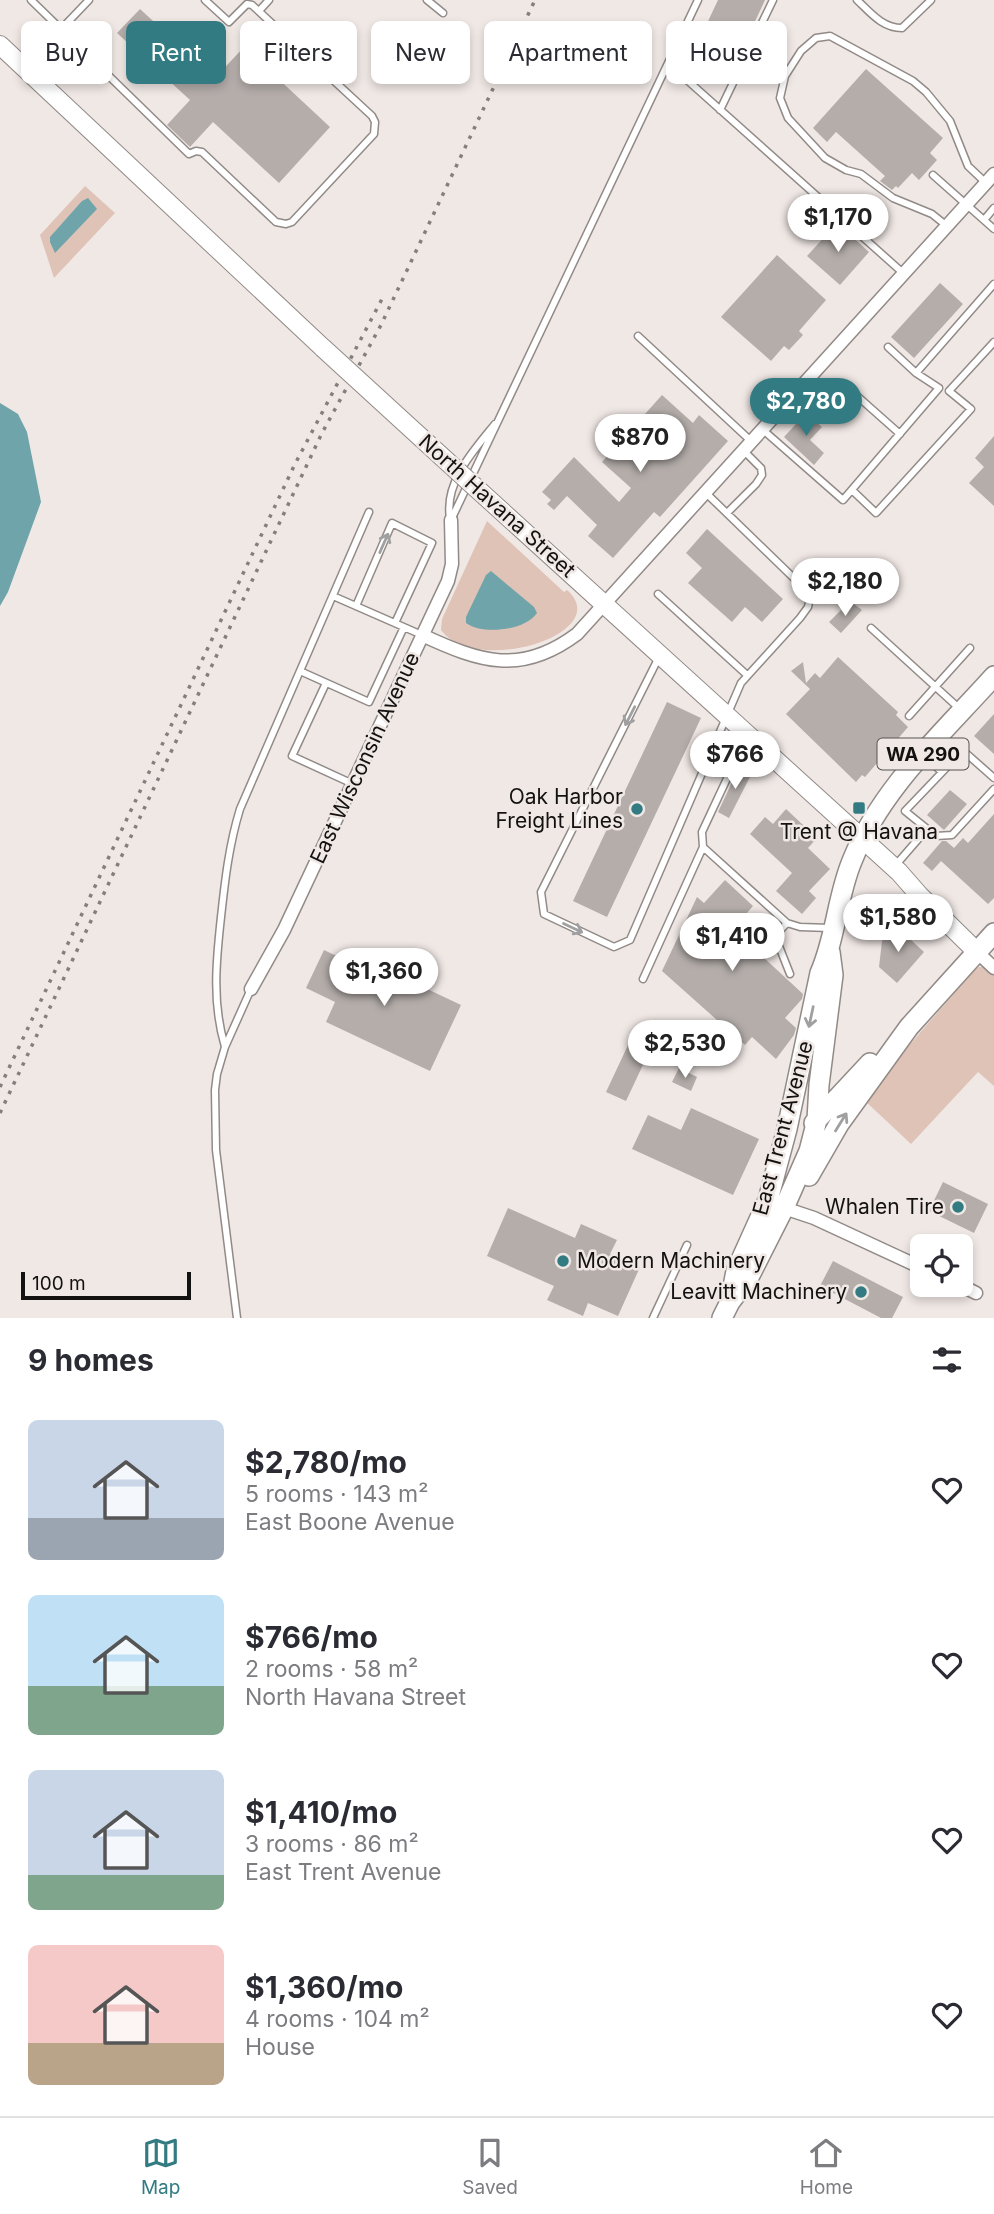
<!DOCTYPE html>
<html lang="en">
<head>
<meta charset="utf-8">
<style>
  body { margin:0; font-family:Inter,sans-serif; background:#f7f7f7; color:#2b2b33; height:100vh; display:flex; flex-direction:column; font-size:26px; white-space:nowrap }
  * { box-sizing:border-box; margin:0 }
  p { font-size:23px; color:#7c7c81 }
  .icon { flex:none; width:38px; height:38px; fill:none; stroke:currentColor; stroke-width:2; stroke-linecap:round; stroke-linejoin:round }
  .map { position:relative; height:1318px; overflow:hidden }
  .side { display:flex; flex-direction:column; background:#fff; flex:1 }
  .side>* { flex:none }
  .hud { position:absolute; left:21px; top:21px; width:952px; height:63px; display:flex; gap:14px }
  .fabs { position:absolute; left:910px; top:1234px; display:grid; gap:14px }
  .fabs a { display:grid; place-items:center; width:63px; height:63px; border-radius:10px; background:#fff; box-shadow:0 4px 10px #0003; font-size:35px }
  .scale { position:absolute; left:21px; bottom:18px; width:170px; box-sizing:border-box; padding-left:7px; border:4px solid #141211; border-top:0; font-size:19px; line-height:24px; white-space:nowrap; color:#141211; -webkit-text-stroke:5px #f0e8e5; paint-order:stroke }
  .price { position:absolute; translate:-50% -60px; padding:0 16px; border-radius:24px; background:#fff; color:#222; font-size:23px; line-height:46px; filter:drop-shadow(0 2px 4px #0008) }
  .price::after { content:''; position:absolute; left:50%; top:42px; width:21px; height:16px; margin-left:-10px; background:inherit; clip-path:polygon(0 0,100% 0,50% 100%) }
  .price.selected { background:#327b82; color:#fff }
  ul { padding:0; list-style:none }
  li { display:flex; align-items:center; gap:21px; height:175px; padding:0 28px }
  li span { display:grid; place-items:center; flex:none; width:196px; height:140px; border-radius:10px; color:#555 }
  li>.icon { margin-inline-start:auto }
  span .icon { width:84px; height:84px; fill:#fffc; stroke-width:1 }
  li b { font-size:30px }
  h2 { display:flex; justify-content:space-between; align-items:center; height:84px; padding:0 28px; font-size:30px }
  .tag { padding:0 24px; border-radius:10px; background:#fff; box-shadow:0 4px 10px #0003; font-size:24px; line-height:63px }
  .tag.selected { background:#327b82; color:#fff }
  .tabs { display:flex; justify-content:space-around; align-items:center; height:98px; border-top:2px solid #e1e1e2; background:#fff; font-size:19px; color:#7c7c81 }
  .tabs a { display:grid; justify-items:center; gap:4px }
  .tabs .selected { color:#327b82 }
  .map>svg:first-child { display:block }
  .green { fill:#dfc3b7 }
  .water { fill:#6ea4aa }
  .building { fill:#b4adaa }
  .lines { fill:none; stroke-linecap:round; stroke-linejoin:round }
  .lane-casing { stroke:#918a87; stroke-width:9 }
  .street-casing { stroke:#918a87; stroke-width:15 }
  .secondary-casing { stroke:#918a87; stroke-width:20 }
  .primary-casing { stroke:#918a87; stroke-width:22 }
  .lane { stroke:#fff; stroke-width:6 }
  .street { stroke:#fff; stroke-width:12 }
  .secondary { stroke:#fff; stroke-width:18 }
  .primary { stroke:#fff; stroke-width:19 }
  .rail { stroke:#847f7d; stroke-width:3.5; stroke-dasharray:3.5 7; stroke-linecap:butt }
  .secondary-bridge-casing { stroke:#918a87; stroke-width:20; stroke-linecap:butt }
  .secondary-bridge { stroke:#fff; stroke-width:18 }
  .oneway { stroke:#a1a0a0 }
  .poi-dot { fill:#327b82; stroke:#f0e8e5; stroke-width:2.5 }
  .labels { text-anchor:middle; stroke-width:5; stroke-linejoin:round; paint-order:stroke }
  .shield { fill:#f0e8e5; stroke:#565251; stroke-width:2 }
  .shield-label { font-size:19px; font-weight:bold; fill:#141211 }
  .street-label { font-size:21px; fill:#141211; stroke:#f0e8e5 }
  .poi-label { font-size:21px; fill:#141211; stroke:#f0e8e5; text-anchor:end }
</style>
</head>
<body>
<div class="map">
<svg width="994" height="1318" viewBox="0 0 994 1318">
  <rect width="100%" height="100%" fill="#f0e8e5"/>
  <path class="green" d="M85 186 115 213 54 278 40 235Z
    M487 521 564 592 567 590C616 633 476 677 441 630L442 619Z
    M979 967H985L994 974V1086L978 1072 911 1144 863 1099 974 970Z"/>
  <path class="water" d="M88 198 97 209 55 253 50 242V237L82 201Z
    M0 403 18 414 27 432 41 502 8 592 0 606Z
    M491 571 534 607 537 613C525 631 482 635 466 623V617L486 575Z"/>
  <path class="building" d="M718 0H765L742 49 720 38 711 57 695 49Z
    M140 9 215 78 244 47 330 127 279 183 213 122 190 147 167 125 190 100 117 33Z
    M866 69 943 138 930 153 937 160 919 180 912 173 898 188 896 186 892 190 880 181 885 176 836 132 827 142 813 128Z
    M837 223 869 252 840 285 807 256Z
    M777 255 826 300 799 331 803 335 789 350 784 346 771 361 721 317Z
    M940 283 963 304 914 358 891 337Z
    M662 395 693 423 699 415 728 441 660 517 654 512 613 558 588 536 597 525 567 496 554 510 547 504 551 500 542 492 574 457 619 502 631 488 602 462Z
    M806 413 822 427 810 440 824 453 814 465 784 437Z
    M994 436V506L969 483 984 467 975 458Z
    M707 529 783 599 762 622 745 607 732 622 688 583 702 568 686 553Z
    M854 604 862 610 841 633 829 622 841 610 845 614Z
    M838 657 898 712 896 715 908 727 865 777 862 775 856 782 786 714 810 689 791 671 803 662 806 683 815 673 820 678Z
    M667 702 701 718 607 917 573 901Z
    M994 714V754L974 736Z
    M740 765 753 771 729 818 718 812Z
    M950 790 967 804 944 830 927 815Z
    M786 809 817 838 808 848 830 869 809 891 816 898 802 914 776 891 792 873 750 834 765 817 773 824Z
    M994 814V898L988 904 941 861 932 871 923 863 942 841H946L954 848 963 838 968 843Z
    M725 880 753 906 733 929 803 994 802 999 785 1018 796 1028 794 1035 776 1059 752 1037 745 1045 662 971 697 897 704 903Z
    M896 926 924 952 897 983 879 967 882 941Z
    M324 950 343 959 347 951 461 1005 430 1071 326 1022 335 1002 306 988Z
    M637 1026 657 1035 626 1101 606 1092Z
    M679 1068 697 1077 691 1091 672 1082Z
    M691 1108 759 1139 733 1195 632 1149 648 1115 681 1130Z
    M943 1182 988 1204 974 1233 929 1211Z
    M508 1208 575 1238 581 1224 617 1240 610 1254 640 1267 618 1316 588 1303 583 1316 547 1300 554 1286 487 1256Z
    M833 1261 903 1297 892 1318H881L820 1286Z"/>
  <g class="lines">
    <g class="lane-casing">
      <path id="lane" d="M31 0 189 154 196 151 202 152 276 222 286 224 292 222 374 134 375 122 372 116 252 5 247 4 229 22 205 0
        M427 0 443 13
        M857 0C870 12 882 28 902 28L931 0
        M259 11 269 0
        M26 66 89 0
        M687 80 903 273
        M720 110 773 0
        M933 175 994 229
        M984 220 994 208
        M947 226 932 214 893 198 861 174 846 170 825 158 788 118 780 98 785 76 801 51 816 38 830 36 913 81 926 92 950 121 968 166 986 183
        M638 336 752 442
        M888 347 916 373 994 284
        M856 395 900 434
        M763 430 843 500 939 388 916 373
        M852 490 876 513 971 409 949 391 994 342
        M727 513 756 484 762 475 761 468 744 451
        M450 518C444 482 474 450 495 424
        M451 520 698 0
        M658 594 747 675
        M333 596 422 635
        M356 606 392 523 432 543 395 623
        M871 628 961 710
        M659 657 541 892 544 914 614 947 630 940 741 683 800 618 808 607 810 598 805 589 706 493
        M300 671 369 702 404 627
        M326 683 292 756 353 784
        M909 716 970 648
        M959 747 994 778
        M925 757 942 772
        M949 765 905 811 936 836 952 835 994 789
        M703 847 787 923 775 936 790 974
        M894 867 927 829
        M787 923 800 927 830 928
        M643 979 703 847 702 832 738 755 750 739
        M225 1047C212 1003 216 962 221 917 225 880 229 845 240 809L369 512
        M237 1318 216 1150 215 1090 217 1074 225 1047 251 989
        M653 1318 687 1245"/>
    </g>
    <g class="street-casing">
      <path id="street" d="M422 635C480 662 521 676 577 634L994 174
        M977 952 994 968
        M251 989 284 930 448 581 452 564 451 520
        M784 1208 814 1218 922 1268
        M958 1284 976 1293"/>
    </g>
    <g class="secondary-casing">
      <path id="secondary" d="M0 45 323 348
        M475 487 899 872 920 896 977 952"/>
    </g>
    <g class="primary-casing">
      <path id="primary" d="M814 1123 870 1063
        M809 1176 839 1124 909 1027 994 933
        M730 1302 736 1271 768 1200 787 1129 820 973C836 937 837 897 852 861 881 788 942 734 994 676
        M722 1318 730 1302 749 1277 784 1208 809 1151 817 1120 819 1085 833 975 830 952"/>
    </g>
    <use href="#lane" class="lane"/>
    <use href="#street" class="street"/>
    <use href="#secondary" class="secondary"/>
    <use href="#primary" class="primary"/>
    <path class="rail" d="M0 1087 294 466 382 299
      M0 1113 322 433 381 325 535 0"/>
    <g class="secondary-bridge-casing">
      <path id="secondary-bridge" d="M323 348 475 487"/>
    </g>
    <use href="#secondary-bridge" class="secondary-bridge"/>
  </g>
  <defs><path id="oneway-shaft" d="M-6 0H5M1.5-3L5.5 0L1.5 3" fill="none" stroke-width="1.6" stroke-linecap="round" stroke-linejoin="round" transform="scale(1.75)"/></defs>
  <g class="oneway">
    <use href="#oneway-shaft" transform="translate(384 543) rotate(-66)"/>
    <use href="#oneway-shaft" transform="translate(630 716) rotate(117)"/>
    <use href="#oneway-shaft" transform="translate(573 928) rotate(25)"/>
    <use href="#oneway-shaft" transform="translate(811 1017) rotate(102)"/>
    <use href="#oneway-shaft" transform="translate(841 1122) rotate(-58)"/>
  </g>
  <g class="poi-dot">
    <rect x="852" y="801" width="14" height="14" rx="3.5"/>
    <circle cx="637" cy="809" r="7"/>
    <circle cx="958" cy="1207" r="7"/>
    <circle cx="563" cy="1261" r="7"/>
    <circle cx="861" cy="1292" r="7"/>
  </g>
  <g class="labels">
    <rect class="shield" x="877.5" y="738.5" width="91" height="31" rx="5"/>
    <g class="shield-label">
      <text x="923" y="761">WA 290</text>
    </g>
    <g class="street-label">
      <text transform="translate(497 506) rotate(42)" y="7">North Havana Street</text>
      <text transform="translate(365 758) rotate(-65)" y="7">East Wisconsin Avenue</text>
      <text transform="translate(783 1128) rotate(-75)" y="7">East Trent Avenue</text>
    </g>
    <g class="poi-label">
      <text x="623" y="804">Oak Harbor<tspan x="623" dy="24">Freight Lines</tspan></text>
      <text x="859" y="839" text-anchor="middle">Trent @ Havana</text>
      <text x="944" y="1214">Whalen Tire</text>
      <text x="577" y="1268" text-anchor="start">Modern Machinery</text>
      <text x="847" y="1299">Leavitt Machinery</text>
    </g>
  </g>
</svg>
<div class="fabs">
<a><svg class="icon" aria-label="locate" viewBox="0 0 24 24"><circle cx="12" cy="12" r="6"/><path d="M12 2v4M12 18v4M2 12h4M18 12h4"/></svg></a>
</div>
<div class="scale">100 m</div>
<b class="price" style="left:838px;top:254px">$1,170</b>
<b class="price selected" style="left:806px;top:438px">$2,780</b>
<b class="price" style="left:640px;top:474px">$870</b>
<b class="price" style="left:845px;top:618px">$2,180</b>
<b class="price" style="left:735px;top:791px">$766</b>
<b class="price" style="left:898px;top:954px">$1,580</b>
<b class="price" style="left:732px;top:973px">$1,410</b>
<b class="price" style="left:384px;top:1008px">$1,360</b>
<b class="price" style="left:685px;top:1080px">$2,530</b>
<div class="hud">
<a class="tag">Buy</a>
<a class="tag selected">Rent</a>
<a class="tag">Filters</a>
<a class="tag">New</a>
<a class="tag">Apartment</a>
<a class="tag">House</a>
</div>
</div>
<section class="side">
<h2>9 homes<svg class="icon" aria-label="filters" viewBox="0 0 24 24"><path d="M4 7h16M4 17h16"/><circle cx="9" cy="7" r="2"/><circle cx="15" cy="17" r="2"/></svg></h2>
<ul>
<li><span style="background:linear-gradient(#c9d6e8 70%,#9aa5b1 0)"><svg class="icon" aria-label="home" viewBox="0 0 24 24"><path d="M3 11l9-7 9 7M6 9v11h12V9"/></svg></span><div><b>$2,780/mo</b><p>5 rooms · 143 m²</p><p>East Boone Avenue</p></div><svg class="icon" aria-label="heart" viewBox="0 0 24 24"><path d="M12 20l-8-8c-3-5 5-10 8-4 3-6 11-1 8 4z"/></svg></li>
<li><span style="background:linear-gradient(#bfe0f5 65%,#7fa58c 0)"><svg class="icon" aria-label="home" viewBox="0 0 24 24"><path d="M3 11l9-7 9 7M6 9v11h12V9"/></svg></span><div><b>$766/mo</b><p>2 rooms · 58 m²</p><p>North Havana Street</p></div><svg class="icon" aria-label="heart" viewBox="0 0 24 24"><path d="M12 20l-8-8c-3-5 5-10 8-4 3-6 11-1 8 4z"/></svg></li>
<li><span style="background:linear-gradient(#c9d6e8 75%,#7fa58c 0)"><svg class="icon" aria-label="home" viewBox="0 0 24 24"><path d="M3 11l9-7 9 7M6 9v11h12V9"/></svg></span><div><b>$1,410/mo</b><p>3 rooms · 86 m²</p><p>East Trent Avenue</p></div><svg class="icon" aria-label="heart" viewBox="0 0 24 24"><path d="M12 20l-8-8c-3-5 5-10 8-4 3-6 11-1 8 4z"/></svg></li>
<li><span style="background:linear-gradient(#f6c9c9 70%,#b9a48a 0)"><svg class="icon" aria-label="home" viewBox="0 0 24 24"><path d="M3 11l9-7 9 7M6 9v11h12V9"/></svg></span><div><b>$1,360/mo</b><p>4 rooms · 104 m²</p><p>House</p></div><svg class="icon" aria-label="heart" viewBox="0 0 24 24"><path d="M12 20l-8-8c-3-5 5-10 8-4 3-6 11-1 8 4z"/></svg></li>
</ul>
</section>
<nav class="tabs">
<a class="selected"><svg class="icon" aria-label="map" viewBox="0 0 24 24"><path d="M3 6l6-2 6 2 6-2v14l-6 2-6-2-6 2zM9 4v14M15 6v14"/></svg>Map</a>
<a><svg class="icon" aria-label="saved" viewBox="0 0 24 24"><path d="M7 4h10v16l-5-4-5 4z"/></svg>Saved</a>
<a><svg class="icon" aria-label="home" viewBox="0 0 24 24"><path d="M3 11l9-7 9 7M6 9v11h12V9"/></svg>Home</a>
</nav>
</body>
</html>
